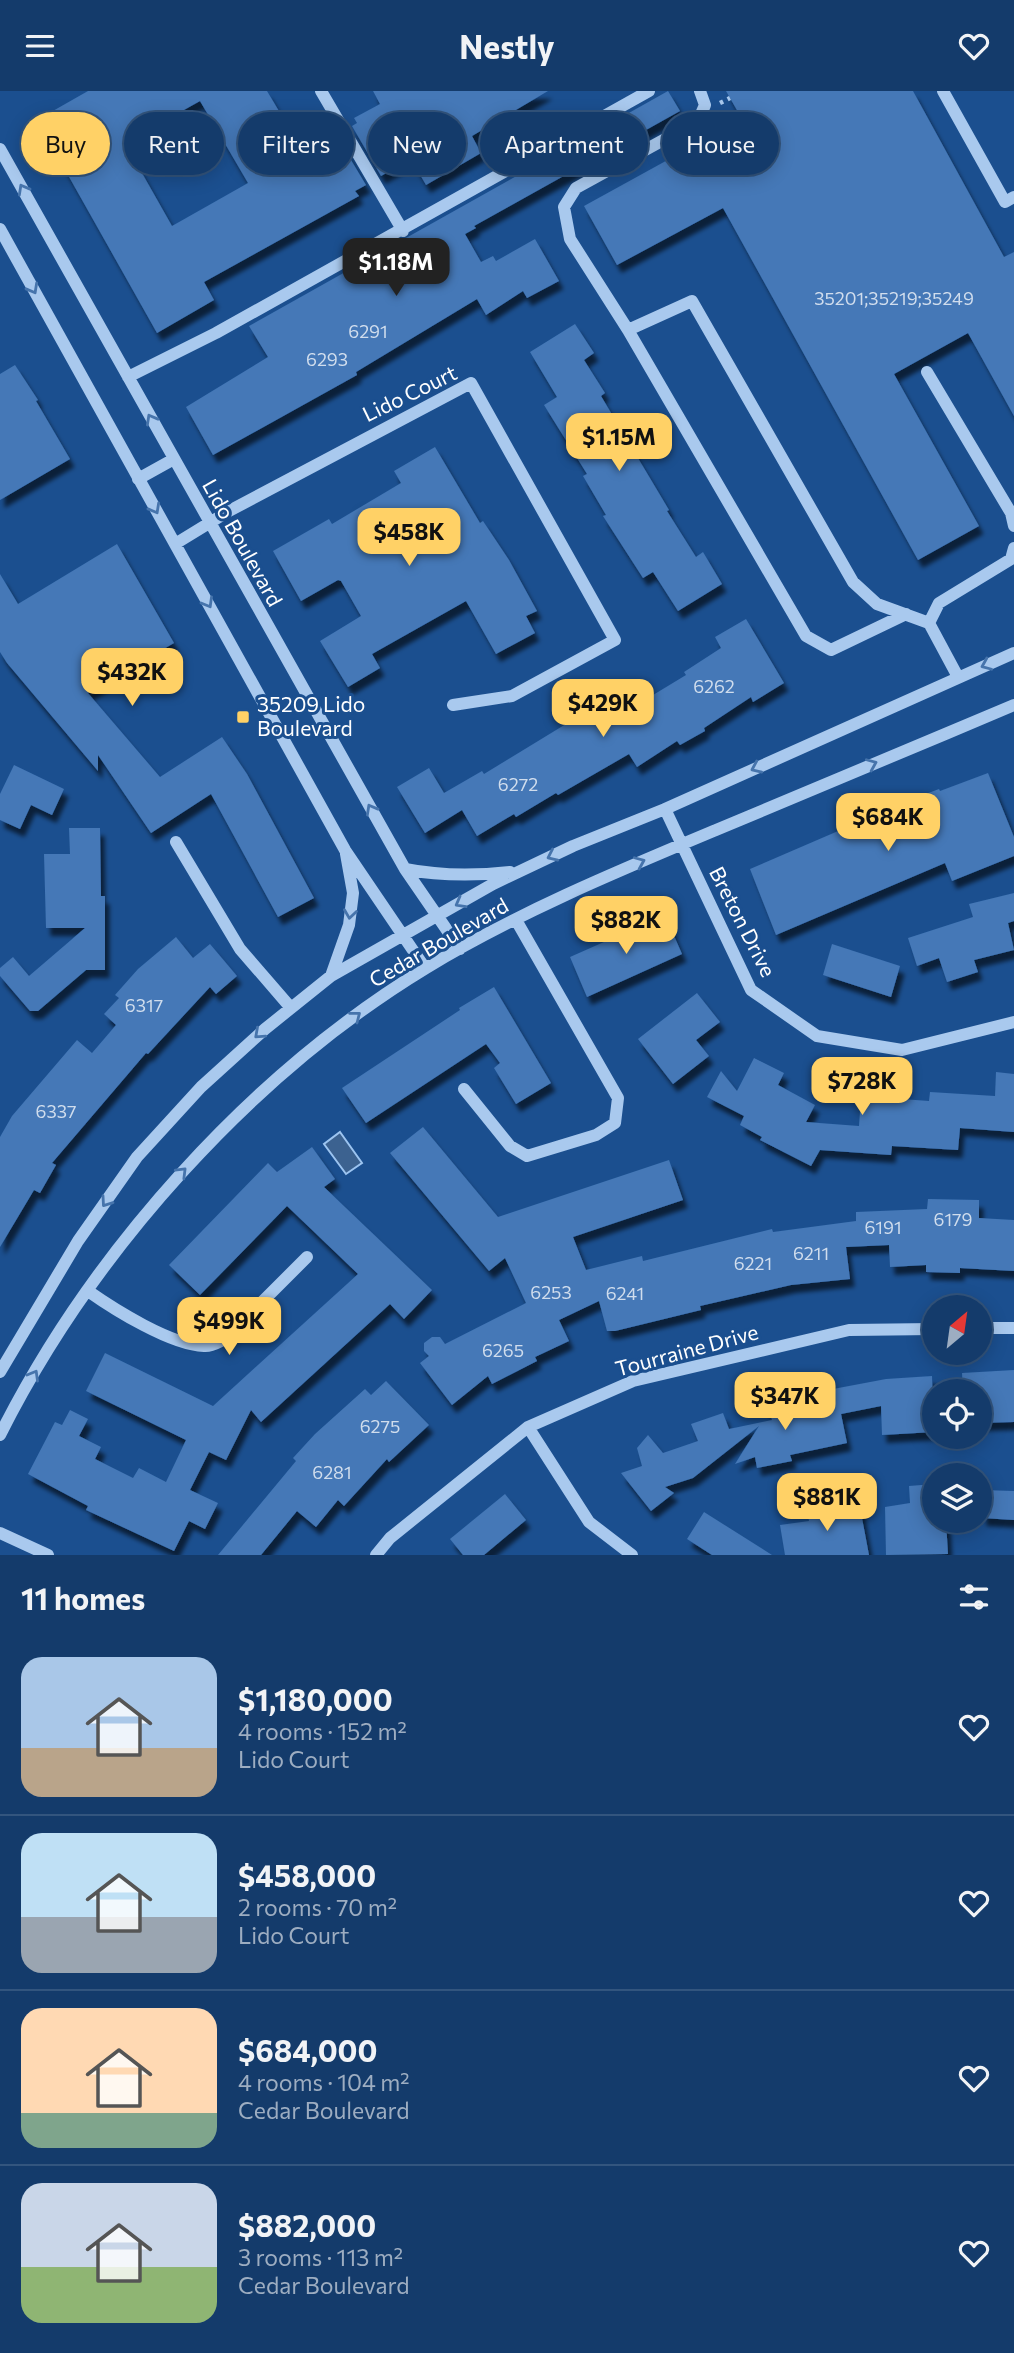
<!DOCTYPE html>
<html lang="en">
<head>
<meta charset="utf-8">
<style>
  body { margin:0; font-family:Commissioner,sans-serif; background:#214673; color:#f1f3f6; height:100vh; display:flex; flex-direction:column; font-size:26px; white-space:nowrap }
  * { box-sizing:border-box; margin:0 }
  p { font-size:23px; color:#9dadc1 }
  .icon { flex:none; width:38px; height:38px; fill:none; stroke:currentColor; stroke-width:2; stroke-linecap:round; stroke-linejoin:round }
  .map { position:relative; height:1464px; overflow:hidden }
  .side { display:flex; flex-direction:column; background:#143b6b; flex:1 }
  .side>* { flex:none }
  .guide { position:absolute; left:21px; top:21px; width:973px; height:63px; display:flex; gap:14px }
  .needle { width:46px; rotate:29deg }
  .fabs { position:absolute; left:922px; top:1204px; display:grid; gap:14px }
  .fabs a { display:grid; place-items:center; width:70px; height:70px; border-radius:50%; background:#143b6b; box-shadow:0 4px 18px #0003,0 0 0 2px #33557e; font-size:35px }
  .price { position:absolute; translate:-50% -60px; padding:0 16px; border-radius:14px; background:#ffd166; color:#111; font-size:23px; line-height:46px; filter:drop-shadow(0 2px 4px #0008) }
  .price::after { content:''; position:absolute; left:50%; top:42px; width:21px; height:16px; margin-left:-10px; background:inherit; clip-path:polygon(0 0,100% 0,50% 100%) }
  .price.active { background:#222; color:#fff }
  ul { padding:0; list-style:none }
  li { display:flex; align-items:center; gap:21px; height:175px; padding:0 21px }
  li+li { border-top:2px solid #33557e }
  li span { display:grid; place-items:center; flex:none; width:196px; height:140px; border-radius:21px; color:#555 }
  li>.icon { margin-inline-start:auto }
  span .icon { width:84px; height:84px; fill:#fffc; stroke-width:1 }
  li b { font-size:30px }
  h2 { display:flex; justify-content:space-between; align-items:center; height:84px; padding:0 21px; font-size:30px }
  .tag { padding:0 24px; border-radius:32px; background:#143b6b; box-shadow:0 4px 18px #0003,0 0 0 2px #33557e; font-size:24px; line-height:63px }
  .tag.active { background:#ffd166; color:#111 }
  header { display:flex; justify-content:space-between; align-items:center; height:91px; padding:0 21px; background:#143b6b; font-size:32px; font-weight:700 }
  .map>svg:first-child { display:block }
  .water { fill:#3c6290; stroke:#9cc4f0; stroke-width:2 }
  .building { fill:#4478b7; fill-rule:evenodd; filter:url(#shadow) }
  .lines { fill:none; stroke-linecap:round; stroke-linejoin:round }
  .path { stroke:#a9c9ee; stroke-width:4.5; stroke-dasharray:3.5 5; stroke-linecap:butt }
  .minor { stroke:#a9c9ee; stroke-width:12 }
  .oneway { stroke:#4674ac }
  .poi-dot { fill:#ffd166; stroke:#1b4f8f; stroke-width:2.5 }
  .labels { text-anchor:middle; stroke-width:6; stroke-linejoin:round; paint-order:stroke }
  .number-label { font-size:18px; fill:#d0dded }
  .street-label { font-size:21px; fill:#fff; stroke:#1b4f8f }
  .poi-label { font-size:21px; fill:#fff; stroke:#1b4f8f; text-anchor:start }
</style>
</head>
<body>
<header><svg class="icon" aria-label="menu" viewBox="0 0 24 24"><path d="M4 6h16M4 12h16M4 18h16"/></svg>Nestly<svg class="icon" aria-label="heart" viewBox="0 0 24 24"><path d="M12 20l-8-8c-3-5 5-10 8-4 3-6 11-1 8 4z"/></svg></header>
<div class="map">
<svg width="1014" height="1464" viewBox="0 0 1014 1464">
  <defs>
    <filter id="shadow"><feDropShadow dx="4.5" dy="8" stdDeviation="2" flood-color="#0009"/></filter>
  </defs>
  <rect width="100%" height="100%" fill="#1b4f8f"/>
  <path class="water" d="M340 1041 362 1072 346 1083 324 1053Z"/>
  <path class="building" d="M88 0H267L304 62 336 44 366 94 355 100 359 105 204 191 214 209 157 242 37 29ZM200 10 248 92 172 135 125 52Z
    M373 0H548L472 45 481 62 426 94 411 68 381 85 352 35 357 32 354 27 380 13Z
    M668 0 680 20 474 135 476 137 465 143 481 171 493 165 496 170 535 148 559 190 527 207 523 200 486 224 477 208 356 281 357 284 213 364 186 316 268 266 249 235Z
    M726 0H913L1004 166 1014 161V325L968 242 894 283 979 435 918 469 723 117 617 174 584 115 742 28Z
    M575 233 594 262 584 269 605 302 601 305 669 419 667 420 696 466 703 461 722 493 678 520 653 481 643 487 603 425 606 424 583 385 587 383 544 314 557 306 530 261Z
    M15 274 38 309 36 310 70 368 0 409V283Z
    M435 356 480 432 483 430 509 469 537 520 526 525 535 542 496 563 466 510 372 563 380 577 348 596 320 550 361 525 341 490 338 489 301 510 273 460 329 428 332 433 401 392 394 380Z
    M117 453 174 552 88 602 160 686 222 646 247 683 314 807 278 826 211 703 151 742 98 664V680L7 572 0 561V483L18 513Z
    M746 528 784 592 753 611 751 606 704 637 705 640 680 654 677 650 637 676 629 663 558 704 556 702 516 726 514 723 477 745 462 719 425 742 397 696 429 677 444 702 482 680 484 683 584 622 591 634 599 630 602 635 686 584 684 581 721 557 715 546Z
    M14 674 64 698 52 724 31 714 20 738 0 729V703Z
    M988 682 1014 746V765L952 790 945 772 776 844 750 778 910 709 939 698 940 700Z
    M69 737H100L101 805H105V879H86L38 920H30L0 885V877L13 866 29 885 85 837H46L44 763H70Z
    M1014 802V830L1008 832 1014 859 974 869 978 881 947 891 939 867 917 875 908 847 973 826 969 813Z
    M665 824 682 863 587 906 570 866Z
    M176 846 193 867 210 853 237 885 216 903 210 896 148 963 146 962 52 1072 56 1074 40 1102 34 1099 0 1156V1046L12 1025 77 949 92 962 116 934 104 923 119 907 115 904 138 878Z
    M832 853 900 875 891 906 823 884Z
    M494 896 551 992 516 1013 494 977 500 972 486 953 366 1032 342 997 460 919 459 917Z
    M697 902 720 931 696 949 709 965 673 993 638 948Z
    M754 967 784 982 778 994 815 1014 806 1031 859 1035 861 1005 929 1010 930 1001 995 1005 996 981 1014 983V1041L960 1037 958 1059 892 1055 891 1064 820 1059 811 1075 760 1049 762 1046 740 1034 744 1025 707 1006 721 980 737 1000Z
    M423 1036 498 1126 669 1069 683 1109 573 1146 586 1179 642 1165 643 1170 772 1138 773 1141 856 1130V1121L927 1118 928 1108 979 1109V1127L1014 1129V1180L960 1177V1182L926 1181V1174L890 1176 889 1154 846 1156 850 1188 791 1194 700 1215 701 1219 615 1240H607L599 1210 559 1229 569 1250 535 1266 537 1270 492 1293 488 1285 452 1314 420 1272 429 1265 424 1260V1252L432 1246H440L445 1253 526 1212 505 1167 489 1180 390 1062Z
    M312 1056 335 1088 324 1096 432 1199 404 1228 390 1213 261 1331 251 1319 226 1369 209 1361 190 1399 218 1412 205 1438 189 1430 174 1460 86 1419 88 1415 28 1383 55 1331 62 1334 70 1319 88 1328 79 1345 101 1356 95 1368 133 1387 139 1377 166 1391 186 1349 86 1300 105 1262 213 1315 358 1183 287 1115 200 1204 169 1174 268 1072 277 1081Z
    M1014 1279V1331L980 1332V1300H963L962 1282Z
    M932 1285 934 1341 882 1344 881 1315 841 1323 847 1352 790 1364 792 1370 757 1377 755 1366 735 1373 759 1335 693 1387 665 1396 674 1402 651 1420 621 1382 642 1375 637 1357 648 1344 663 1362 698 1350 691 1333 723 1322 729 1338 772 1329 770 1322 759 1312 886 1288Z
    M386 1290 429 1334 389 1371 387 1368 344 1415 338 1409 316 1436 297 1420 261 1464H218L296 1370 293 1367 315 1343 365 1298 371 1304Z
    M934 1393V1430H946L948 1463 886 1464 885 1416 910 1412 909 1395Z
    M982 1399 1014 1400V1429L982 1427Z
    M505 1403 526 1429 484 1464H463L450 1448Z
    M859 1411 869 1464H785L780 1434 809 1430 807 1418Z
    M704 1421 772 1464H712L687 1448Z"/>
  <g class="lines">
    <path class="path" d="M720 12 730 7"/>
    <path class="minor" d="M321 0 403 140
      M700 0 705 14 698 30 576 97 564 116 570 148 628 239 692 210 853 491 877 513 929 532 958 586
      M943 0 1005 111 1014 106
      M0 58 405 778 460 858
      M0 138 345 759 425 877
      M628 239 806 545 831 559 906 523
      M927 281 1011 422 1014 435
      M128 286 216 242 649 0
      M138 388 174 368
      M175 453 229 420 471 292 615 549 512 605 453 614
      M929 532 939 512 1011 468 1014 457
      M665 718 751 899 817 945 902 959 1014 931
      M176 751 240 858 291 917
      M405 778C440 785 474 785 510 781
      M331 885 349 834 353 802 346 763
      M464 998 510 1055 527 1065 596 1044 615 1032 618 1007 516 829
      M88 1200C115 1219 171 1254 204 1255 212 1256 218 1251 225 1248L307 1166
      M980 1237H1014
      M0 1281 78 1150 137 1066 201 996 265 938 331 885 493 793 573 755 665 718 1014 562
      M528 1336 589 1431 632 1464
      M0 1344C92 1161 250 984 426 877 517 822 618 780 716 739 816 697 915 656 1014 614
      M0 1442 48 1464
      M376 1464 390 1447 528 1336 633 1290 849 1239 934 1238"/>
  </g>
  <defs><path id="oneway-chevron" d="M-2-3.5L2.5 0L-2 3.5" fill="none" stroke-width="1.6" stroke-linecap="round" stroke-linejoin="round" transform="scale(1.75)"/></defs>
  <g class="oneway">
    <use href="#oneway-chevron" transform="translate(23 98) rotate(-119)"/>
    <use href="#oneway-chevron" transform="translate(33 198) rotate(61)"/>
    <use href="#oneway-chevron" transform="translate(151 328) rotate(-119)"/>
    <use href="#oneway-chevron" transform="translate(155 418) rotate(61)"/>
    <use href="#oneway-chevron" transform="translate(208 512) rotate(60)"/>
    <use href="#oneway-chevron" transform="translate(986 574) rotate(157)"/>
    <use href="#oneway-chevron" transform="translate(872 673) rotate(-23)"/>
    <use href="#oneway-chevron" transform="translate(756 677) rotate(156)"/>
    <use href="#oneway-chevron" transform="translate(371 718) rotate(-119)"/>
    <use href="#oneway-chevron" transform="translate(552 765) rotate(155)"/>
    <use href="#oneway-chevron" transform="translate(640 771) rotate(-23)"/>
    <use href="#oneway-chevron" transform="translate(460 812) rotate(151)"/>
    <use href="#oneway-chevron" transform="translate(350 823) rotate(98)"/>
    <use href="#oneway-chevron" transform="translate(356 925) rotate(-38)"/>
    <use href="#oneway-chevron" transform="translate(259 943) rotate(138)"/>
    <use href="#oneway-chevron" transform="translate(182 1081) rotate(-45)"/>
    <use href="#oneway-chevron" transform="translate(106 1111) rotate(125)"/>
    <use href="#oneway-chevron" transform="translate(34 1284) rotate(-60)"/>
  </g>
  <rect class="poi-dot" x="236" y="619" width="14" height="14" rx="3.5"/>
  <g class="labels">
    <g class="number-label">
      <text x="894" y="214">35201;35219;35249</text>
      <text x="368" y="247">6291</text>
      <text x="327" y="275">6293</text>
      <text x="714" y="602">6262</text>
      <text x="518" y="700">6272</text>
      <text x="144" y="921">6317</text>
      <text x="56" y="1027">6337</text>
      <text x="953" y="1135">6179</text>
      <text x="883" y="1143">6191</text>
      <text x="811" y="1169">6211</text>
      <text x="753" y="1179">6221</text>
      <text x="551" y="1208">6253</text>
      <text x="625" y="1209">6241</text>
      <text x="503" y="1266">6265</text>
      <text x="380" y="1342">6275</text>
      <text x="332" y="1388">6281</text>
    </g>
    <g class="street-label">
      <text transform="translate(410 303) rotate(-26)" y="7">Lido Court</text>
      <text transform="translate(242 452) rotate(61)" y="7">Lido Boulevard</text>
      <text transform="translate(742 831) rotate(63)" y="7">Breton Drive</text>
      <text transform="translate(439 852) rotate(-30)" y="7">Cedar Boulevard</text>
      <text transform="translate(687 1260) rotate(-15)" y="7">Tourraine Drive</text>
    </g>
    <g class="poi-label">
      <text x="257" y="621">35209 Lido<tspan x="257" dy="24">Boulevard</tspan></text>
    </g>
  </g>
</svg>
<div class="fabs">
<a><svg class="needle" viewBox="-14 -14 28 28"><path d="M0-13l5 13h-10z" fill="#e53935"/><path d="M0 13l5-13h-10z" fill="#9dadc1"/></svg></a>
<a><svg class="icon" aria-label="locate" viewBox="0 0 24 24"><circle cx="12" cy="12" r="6"/><path d="M12 2v4M12 18v4M2 12h4M18 12h4"/></svg></a>
<a><svg class="icon" aria-label="layers" viewBox="0 0 24 24"><path d="M12 4l9 5-9 5-9-5zM3 14l9 5 9-5"/></svg></a>
</div>
<b class="price active" style="left:396px;top:207px">$1.18M</b>
<b class="price" style="left:619px;top:382px">$1.15M</b>
<b class="price" style="left:409px;top:477px">$458K</b>
<b class="price" style="left:132px;top:617px">$432K</b>
<b class="price" style="left:603px;top:648px">$429K</b>
<b class="price" style="left:888px;top:762px">$684K</b>
<b class="price" style="left:626px;top:865px">$882K</b>
<b class="price" style="left:862px;top:1026px">$728K</b>
<b class="price" style="left:229px;top:1266px">$499K</b>
<b class="price" style="left:785px;top:1341px">$347K</b>
<b class="price" style="left:827px;top:1442px">$881K</b>
<div class="guide">
<a class="tag active">Buy</a>
<a class="tag">Rent</a>
<a class="tag">Filters</a>
<a class="tag">New</a>
<a class="tag">Apartment</a>
<a class="tag">House</a>
</div>
</div>
<section class="side">
<h2>11 homes<svg class="icon" aria-label="filters" viewBox="0 0 24 24"><path d="M4 7h16M4 17h16"/><circle cx="9" cy="7" r="2"/><circle cx="15" cy="17" r="2"/></svg></h2>
<ul>
<li><span style="background:linear-gradient(#a9c7e8 65%,#b9a48a 0)"><svg class="icon" aria-label="home" viewBox="0 0 24 24"><path d="M3 11l9-7 9 7M6 9v11h12V9"/></svg></span><div><b>$1,180,000</b><p>4 rooms · 152 m²</p><p>Lido Court</p></div><svg class="icon" aria-label="heart" viewBox="0 0 24 24"><path d="M12 20l-8-8c-3-5 5-10 8-4 3-6 11-1 8 4z"/></svg></li>
<li><span style="background:linear-gradient(#bfe0f5 60%,#9aa5b1 0)"><svg class="icon" aria-label="home" viewBox="0 0 24 24"><path d="M3 11l9-7 9 7M6 9v11h12V9"/></svg></span><div><b>$458,000</b><p>2 rooms · 70 m²</p><p>Lido Court</p></div><svg class="icon" aria-label="heart" viewBox="0 0 24 24"><path d="M12 20l-8-8c-3-5 5-10 8-4 3-6 11-1 8 4z"/></svg></li>
<li><span style="background:linear-gradient(#ffd9b3 75%,#7fa58c 0)"><svg class="icon" aria-label="home" viewBox="0 0 24 24"><path d="M3 11l9-7 9 7M6 9v11h12V9"/></svg></span><div><b>$684,000</b><p>4 rooms · 104 m²</p><p>Cedar Boulevard</p></div><svg class="icon" aria-label="heart" viewBox="0 0 24 24"><path d="M12 20l-8-8c-3-5 5-10 8-4 3-6 11-1 8 4z"/></svg></li>
<li><span style="background:linear-gradient(#c9d6e8 60%,#8fb573 0)"><svg class="icon" aria-label="home" viewBox="0 0 24 24"><path d="M3 11l9-7 9 7M6 9v11h12V9"/></svg></span><div><b>$882,000</b><p>3 rooms · 113 m²</p><p>Cedar Boulevard</p></div><svg class="icon" aria-label="heart" viewBox="0 0 24 24"><path d="M12 20l-8-8c-3-5 5-10 8-4 3-6 11-1 8 4z"/></svg></li>
</ul>
</section>
</body>
</html>
